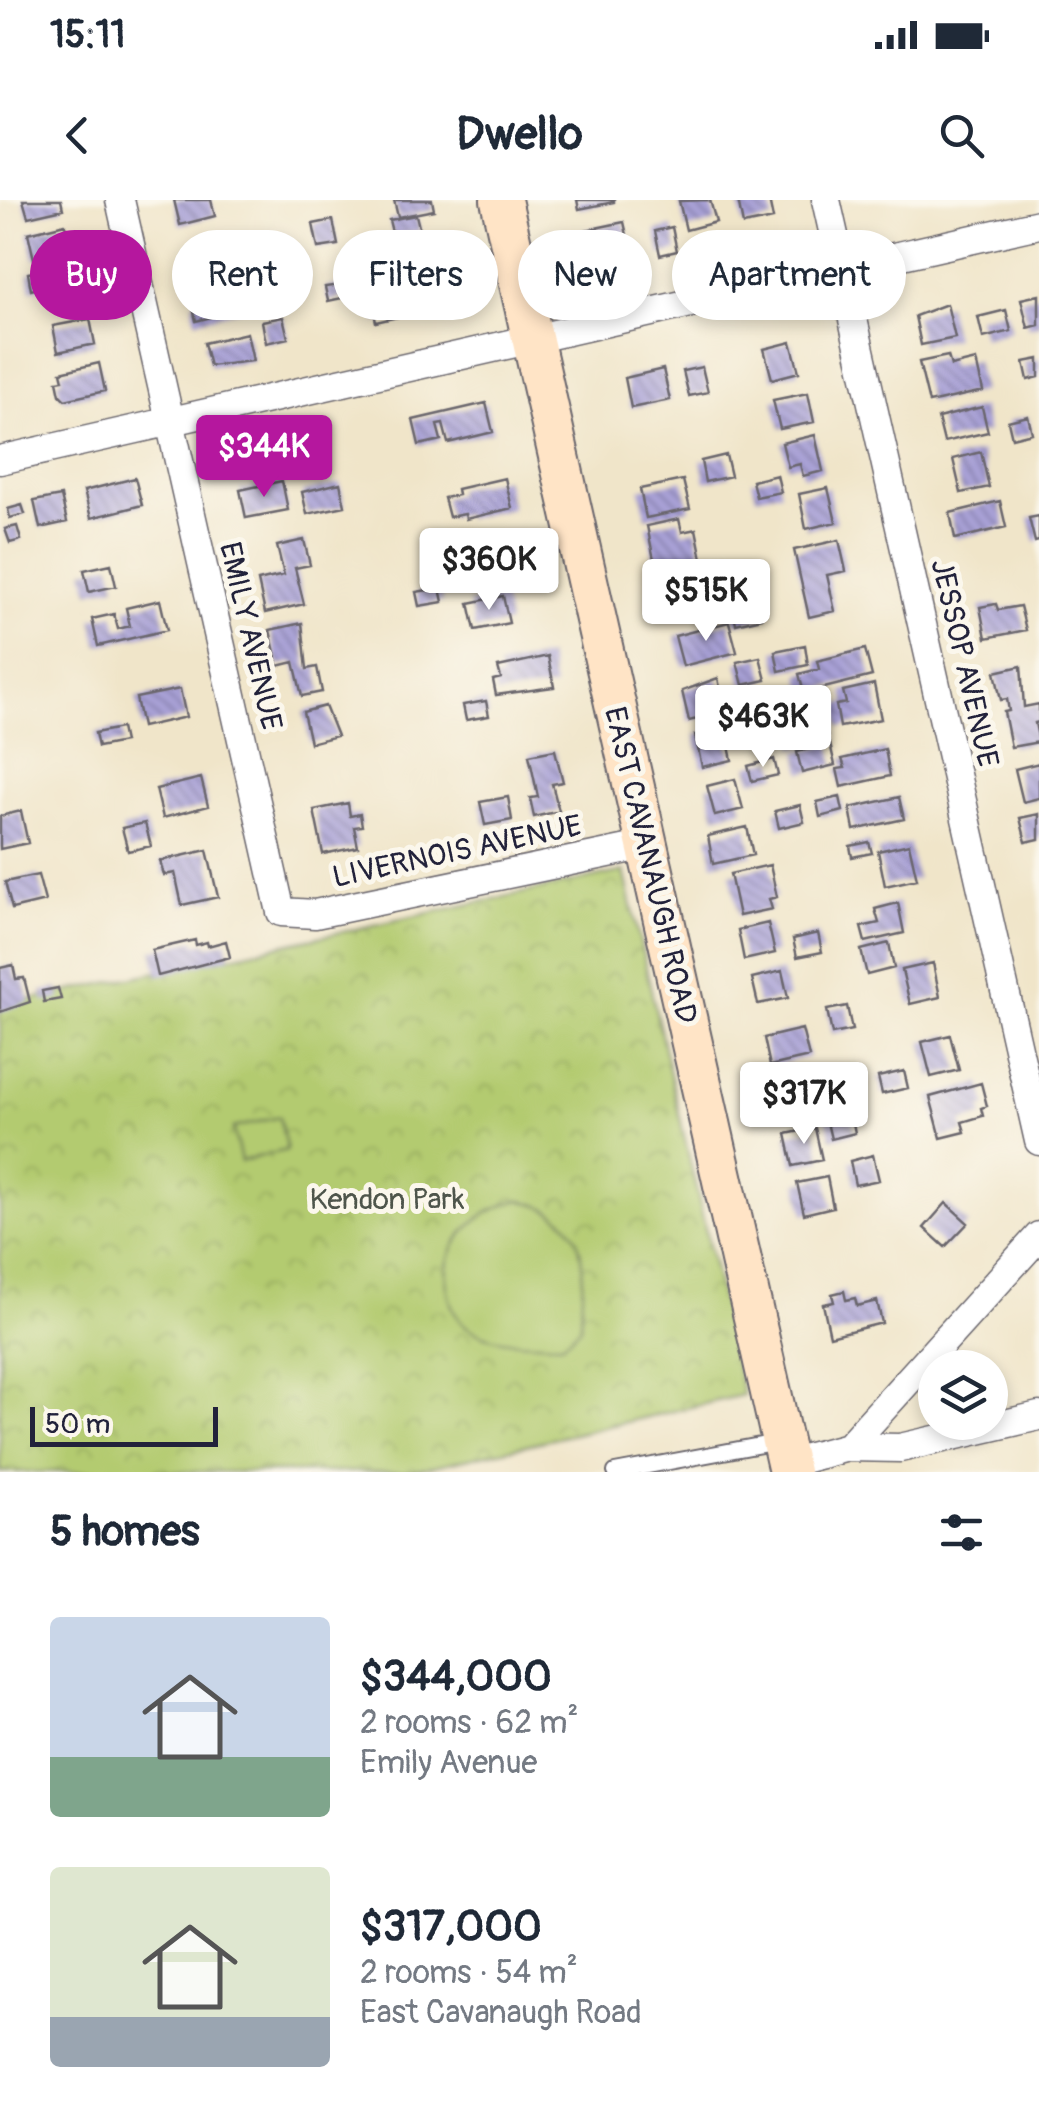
<!DOCTYPE html>
<html lang="en">
<head>
<meta charset="utf-8">
<style>
  body { margin:0; font-family:Pangolin,sans-serif; background:#f6f6f7; color:#1f2937; height:100vh; display:flex; flex-direction:column; font-size:38px; white-space:nowrap }
  * { box-sizing:border-box; margin:0 }
  p { font-size:32px; color:#747a83 }
  .icon { flex:none; width:55px; height:55px; fill:none; stroke:currentColor; stroke-width:2; stroke-linecap:round; stroke-linejoin:round }
  .map { position:relative; height:1272px; overflow:hidden }
  .details { display:flex; flex-direction:column; background:#fff; flex:1 }
  .details>* { flex:none }
  .guide { position:absolute; left:30px; top:30px; width:980px; height:90px; display:flex; gap:20px }
  .tools { position:absolute; left:918px; top:1150px; display:grid; gap:20px }
  .tools a { display:grid; place-items:center; width:90px; height:90px; border-radius:50%; background:#fff; box-shadow:0 5px 15px #0003; font-size:50px }
  .scale { position:absolute; left:30px; bottom:25px; width:188px; box-sizing:border-box; padding-left:10px; border:5px solid #22223b; border-top:0; font-size:28px; line-height:35px; white-space:nowrap; color:#22223b; -webkit-text-stroke:8px #fbf7ec; paint-order:stroke }
  .price { position:absolute; translate:-50% -85px; padding:0 22px; border-radius:10px; background:#fff; color:#222; font-size:32px; line-height:65px; filter:drop-shadow(0 2px 5px #0008) }
  .price::after { content:''; position:absolute; left:50%; top:60px; width:30px; height:22px; margin-left:-15px; background:inherit; clip-path:polygon(0 0,100% 0,50% 100%) }
  .price.active { background:#b5179e; color:#fff }
  ul { padding:0; list-style:none }
  li { display:flex; align-items:center; gap:30px; height:250px; padding:0 50px }
  li span { display:grid; place-items:center; flex:none; width:280px; height:200px; border-radius:10px; color:#555 }
  li>.icon { margin-inline-start:auto }
  span .icon { width:120px; height:120px; fill:#fffc; stroke-width:1 }
  li b { font-size:42px }
  h2 { display:flex; justify-content:space-between; align-items:center; height:120px; padding:0 50px; font-size:42px }
  .tag { padding:0 35px; border-radius:45px; background:#fff; box-shadow:0 5px 15px #0003; font-size:35px; line-height:90px }
  .tag.active { background:#b5179e; color:#fff }
  .status { display:flex; justify-content:space-between; align-items:center; height:70px; padding:0 50px; background:#fff; direction:ltr }
  .status svg { height:28px; fill:currentColor }
  header { display:flex; justify-content:space-between; align-items:center; height:130px; padding:0 50px; background:#fff; font-size:45px; font-weight:700 }
  .map>svg:first-child { display:block }
  .park { fill:url(#park-crowns); stroke:#6a7656; stroke-width:2.5 }
  .pitch { fill:#b3cb70; stroke:#6a7656; stroke-width:2.5 }
  .building { fill:url(#building-back-hatch) }
  .lines { fill:none; stroke-linecap:round; stroke-linejoin:round }
  .lane-casing { stroke:#6a666d; stroke-width:18 }
  .street-casing { stroke:#6a666d; stroke-width:31 }
  .secondary-casing { stroke:#6a666d; stroke-width:44 }
  .lane { stroke:#fff; stroke-width:14 }
  .street { stroke:#fff; stroke-width:28 }
  .secondary { stroke:#ffe4c6; stroke-width:40 }
  .labels { text-anchor:middle; stroke-width:10; stroke-linejoin:round; paint-order:stroke }
  .street-label { font-size:30px; fill:#22223b; stroke:#fbf7ec }
  .park-label { font-size:30px; fill:#4e554b; stroke:#fbf7ec }
</style>
</head>
<body>
<div class="status"><b>15:11</b><svg viewBox="0 0 49 12"><path d="M0 12V9h3v3zM5 12V6h3v6zM10 12V3h3v9zM15 12V0h3v12zM26 1h20v11H26zM47 4h2v5h-2z"/></svg></div>
<header><svg class="icon" aria-label="back" viewBox="0 0 24 24"><path d="M15 5l-7 7 7 7"/></svg>Dwello<svg class="icon" aria-label="search" viewBox="0 0 24 24"><circle cx="10" cy="10" r="6"/><path d="M15 15l6 6"/></svg></header>
<div class="map">
<svg width="1039" height="1272" viewBox="0 0 1039 1272">
  <defs>
    <pattern id="park-crowns" width="20" height="18" patternUnits="userSpaceOnUse" patternTransform="scale(2.5)"><rect width="20" height="18" fill="#b3cb70"/><path d="M2 6a3 3 0 1 1 6 0M12 15a3 3 0 1 1 6 0" fill="none" stroke="#9aae62"/></pattern>
    <pattern id="building-back-hatch" width="6" height="6" patternUnits="userSpaceOnUse" patternTransform="scale(2.5)"><rect width="6" height="6" fill="#a8a0d5"/><path d="M-1 5l2 2M0 0l6 6M5-1l2 2" fill="none" stroke="#8882ae"/></pattern>
  </defs>
  <rect width="100%" height="100%" fill="#fbf7ec"/>
  <filter id="ink" filterUnits="userSpaceOnUse"><feTurbulence type="fractalNoise" baseFrequency=".01" numOctaves="2"/><feDisplacementMap in="SourceGraphic" scale="20" xChannelSelector="R" yChannelSelector="G"/><feConvolveMatrix kernelMatrix="1 2 1 2 8 2 1 2 1" color-interpolation-filters="sRGB"/></filter>
  <filter id="wash" filterUnits="userSpaceOnUse"><feTurbulence type="fractalNoise" baseFrequency=".0048" numOctaves="4" result="noise"/><feDisplacementMap in="SourceGraphic" scale="40" xChannelSelector="R" yChannelSelector="G"/><feGaussianBlur stdDeviation="2.25" result="paint"/><feColorMatrix in="noise" values="0 0 0 0 0 0 0 0 0 0 0 0 0 0 0 0 0 1.4 0 .05"/><feComposite in="paint" operator="in"/></filter>
  <g filter="url(#wash)">
    <rect width="100%" height="100%" fill="#f0e5c9"/>
    <path class="park" d="M624 671 743 1195 409 1272H0V806Z"/>
    <path class="pitch" d="M279 917 287 950 241 961 233 928Z
      M520 1000C595 1017 583 1066 580 1128L562 1144C532 1142 495 1145 469 1128 457 1121 452 1109 449 1096 436 1046 475 1011 520 1000Z"/>
    <g id="blocks">
      <path class="building" d="M23 0H61L63 9 28 17Z
        M174 0H211L215 16 180 25Z
        M394 0H432L434 10 398 17Z
        M577 0H614V2L579 9Z
        M710 0 716 22 686 30 679 1Z
        M738 0H769L773 19 743 25Z
        M416 15 420 31 393 36 389 20Z
        M333 20 338 45 318 48 313 24Z
        M624 22 630 48 618 51 621 67 590 73 581 31Z
        M65 24 71 51 34 59 28 33Z
        M672 27 677 51 660 55 655 31Z
        M391 43 396 67 359 76 353 51Z
        M269 67 272 84 248 89 244 72Z
        M48 69 50 78 78 70 84 95 52 103 47 86 31 90 28 73Z
        M448 79 454 103 416 112 411 88Z
        M242 85 247 108 196 121 192 103 198 101 196 96Z
        M341 85 342 98 328 101 325 87Z
        M401 94 406 115 376 122 371 100Z
        M1039 95V125L1028 128 1021 99Z
        M947 104 955 138 921 145 915 116Z
        M1006 110 1011 131 983 138 978 117Z
        M283 117 288 138 266 143 262 121Z
        M90 119 95 144 58 152 53 126Z
        M247 133 253 161 210 166 204 143Z
        M791 142 799 172 772 179 764 149Z
        M948 156 951 166 976 160 983 191 929 203 919 162Z
        M1039 159V177L1028 180 1024 162Z
        M99 163 105 191 65 200 60 195 57 181 63 180 61 172Z
        M702 167 708 192 689 196 683 171Z
        M663 169 670 200 631 208 625 178Z
        M808 193 814 222 780 229 773 200Z
        M486 203 493 232 448 243 443 224 437 225 441 240 419 245 413 220Z
        M982 207 988 232 944 242 938 218Z
        M1028 216 1032 233 1012 238 1008 221Z
        M815 235 823 271 803 276 800 264 788 267 782 243Z
        M981 252 989 287 961 293 953 259Z
        M726 255 731 276 705 282 701 261Z
        M777 275 781 292 756 297 752 281Z
        M135 278 142 305 91 318 84 291Z
        M505 278 512 308 466 319 465 314 449 317 444 298 458 295 457 289Z
        M683 280 690 309 646 318 640 289Z
        M282 281 288 310 246 318 240 290Z
        M340 283 345 306 307 314 302 292Z
        M828 288 836 322 806 329 799 294Z
        M61 296 67 322 40 328 34 301Z
        M1000 301 1006 327 955 339 950 313Z
        M22 305 25 314 10 318 8 309Z
        M1039 316V341L1035 342 1029 318Z
        M679 319 682 332 696 329 702 359 656 369 647 326Z
        M17 326 21 340 10 343 5 329Z
        M304 340 310 365 295 368 304 404 265 413 258 381 284 375 277 346Z
        M839 340 846 371 827 375 835 411 809 417 794 350Z
        M736 360 740 378 719 383 715 364Z
        M111 364 116 386 89 392 84 370Z
        M693 380 700 410 669 418 662 387Z
        M440 388 443 402 419 406 416 392Z
        M503 396 509 423 475 430 469 403Z
        M160 400 167 430 98 446 92 419 114 414 118 429 130 426 126 408Z
        M758 404 762 418 736 424 733 410Z
        M996 404 998 410 1020 406 1026 430 986 438 980 407Z
        M729 422 737 452 683 466 675 436Z
        M302 423 307 469 317 467 322 492 302 496 294 462 278 466 270 430Z
        M805 445 808 465 779 471 775 451Z
        M865 449 872 476 804 493 799 474 819 469 817 461Z
        M548 456 554 487 496 495 493 480 501 478 498 467Z
        M760 457 766 480 743 485 737 462Z
        M1021 466 1024 507 1039 504V522L1035 523 1039 542 1011 547 1004 512 1009 511 1007 499 1001 500 995 472Z
        M718 478 725 512 689 521 682 491Z
        M874 484 881 519 840 527 836 505 846 503 843 491Z
        M180 489 186 517 142 527 136 498Z
        M486 501 489 516 466 520 463 505Z
        M325 506 337 536 310 543 303 512Z
        M771 507 776 530 749 536 743 513Z
        M825 522 828 540 794 548 790 530Z
        M121 528 124 542 98 547 95 533Z
        M725 528 732 560 702 567 695 535Z
        M830 544 835 565 802 573 797 552Z
        M885 549 890 576 841 587 837 569 845 568 842 559Z
        M555 550 563 582 552 584 559 611 534 617 530 598 538 597 529 555Z
        M774 559 778 575 752 581 748 566Z
        M1039 563V598L1023 602 1015 569Z
        M201 578 208 606 163 618 156 589Z
        M735 579 743 609 715 616 707 586Z
        M508 597 512 620 485 625 480 602Z
        M840 597 843 611 820 617 817 602Z
        M899 597 904 619 854 630 850 608Z
        M348 603 350 616 360 614 362 626 354 627 358 647 323 654 314 610Z
        M800 605 804 622 779 628 775 611Z
        M21 611 28 643 0 649V616Z
        M1039 614V639L1026 642 1020 618Z
        M145 623 151 646 128 651 122 628Z
        M747 627 753 655 713 664 708 636Z
        M869 642 872 653 852 657 850 646Z
        M909 644 917 679 885 686 878 651Z
        M207 650 218 697 182 705 175 673 164 675 160 661Z
        M770 665 777 697 769 699 772 709 739 716 730 674Z
        M38 675 45 701 12 709 5 682Z
        M898 703 904 733 865 742 861 727 879 723 875 709Z
        M768 723 775 753 744 760 738 730Z
        M818 733 822 752 797 757 793 739Z
        M195 740 196 745 207 742 208 746 226 741 230 757 158 776 152 750Z
        M889 743 894 768 867 775 861 750Z
        M933 763 940 797 910 804 902 770Z
        M13 765 16 779 24 778 30 802 0 812V768Z
        M782 771 788 798 758 804 752 778Z
        M58 788 61 799 44 802 42 791Z
        M847 806 852 830 832 834 827 810Z
        M802 829 809 857 770 866 764 838Z
        M950 835 959 870 931 877 922 842Z
        M904 871 908 888 882 894 878 877Z
        M981 883 987 906 981 908 983 916 962 922 965 932 941 938 930 897Z
        M850 908 855 933 831 939 825 914Z
        M815 928 822 960 793 966 786 934Z
        M873 955 879 980 855 985 850 961Z
        M827 977 833 1007 804 1014 797 983Z
        M946 1003 968 1023 945 1047 924 1028Z
        M844 1091 846 1100 855 1098 857 1106 877 1101 882 1123 830 1136 823 1104 834 1102 832 1094Z"/>
    </g>
  </g>
  <g filter="url(#ink)">
    <use href="#blocks" fill-opacity="0" stroke="#6a666d" stroke-width="2.5"/>
    <g class="lines">
      <g class="lane-casing">
        <path id="lane" d="M615 1272 777 1242"/>
      </g>
      <g class="street-casing">
        <path id="street" d="M120 0 281 712 315 714 647 645
          M826 0 1039 941
          M0 260 1039 24
          M848 1247 900 1248 1039 1216
          M787 1263 848 1247 1039 1036"/>
      </g>
      <g class="secondary-casing">
        <path id="secondary" d="M501 0 789 1272"/>
      </g>
      <use href="#lane" class="lane"/>
      <use href="#street" class="street"/>
      <use href="#secondary" class="secondary"/>
    </g>
  </g>
  <g class="labels">
    <g class="street-label">
      <text transform="translate(251 436) rotate(77)" y="10">EMILY AVENUE</text>
      <text transform="translate(965 463) rotate(77)" y="10">JESSOP AVENUE</text>
      <text transform="translate(457 651) rotate(-12)" y="10">LIVERNOIS AVENUE</text>
      <text transform="translate(651 665) rotate(77)" y="10">EAST CAVANAUGH ROAD</text>
    </g>
    <g class="park-label">
      <text x="387" y="1009">Kendon Park</text>
    </g>
  </g>
</svg>
<div class="tools">
<a><svg class="icon" aria-label="layers" viewBox="0 0 24 24"><path d="M12 4l9 5-9 5-9-5zM3 14l9 5 9-5"/></svg></a>
</div>
<div class="scale">50 m</div>
<b class="price active" style="left:264px;top:300px">$344K</b>
<b class="price" style="left:489px;top:413px">$360K</b>
<b class="price" style="left:706px;top:444px">$515K</b>
<b class="price" style="left:763px;top:570px">$463K</b>
<b class="price" style="left:804px;top:947px">$317K</b>
<div class="guide">
<a class="tag active">Buy</a>
<a class="tag">Rent</a>
<a class="tag">Filters</a>
<a class="tag">New</a>
<a class="tag">Apartment</a>
</div>
</div>
<section class="details">
<h2>5 homes<svg class="icon" aria-label="filters" viewBox="0 0 24 24"><path d="M4 7h16M4 17h16"/><circle cx="9" cy="7" r="2"/><circle cx="15" cy="17" r="2"/></svg></h2>
<ul>
<li><span style="background:linear-gradient(#c9d6e8 70%,#7fa58c 0)"><svg class="icon" aria-label="home" viewBox="0 0 24 24"><path d="M3 11l9-7 9 7M6 9v11h12V9"/></svg></span><div><b>$344,000</b><p>2 rooms · 62 m²</p><p>Emily Avenue</p></div></li>
<li><span style="background:linear-gradient(#dfe7d0 75%,#9aa5b1 0)"><svg class="icon" aria-label="home" viewBox="0 0 24 24"><path d="M3 11l9-7 9 7M6 9v11h12V9"/></svg></span><div><b>$317,000</b><p>2 rooms · 54 m²</p><p>East Cavanaugh Road</p></div></li>
</ul>
</section>
</body>
</html>
